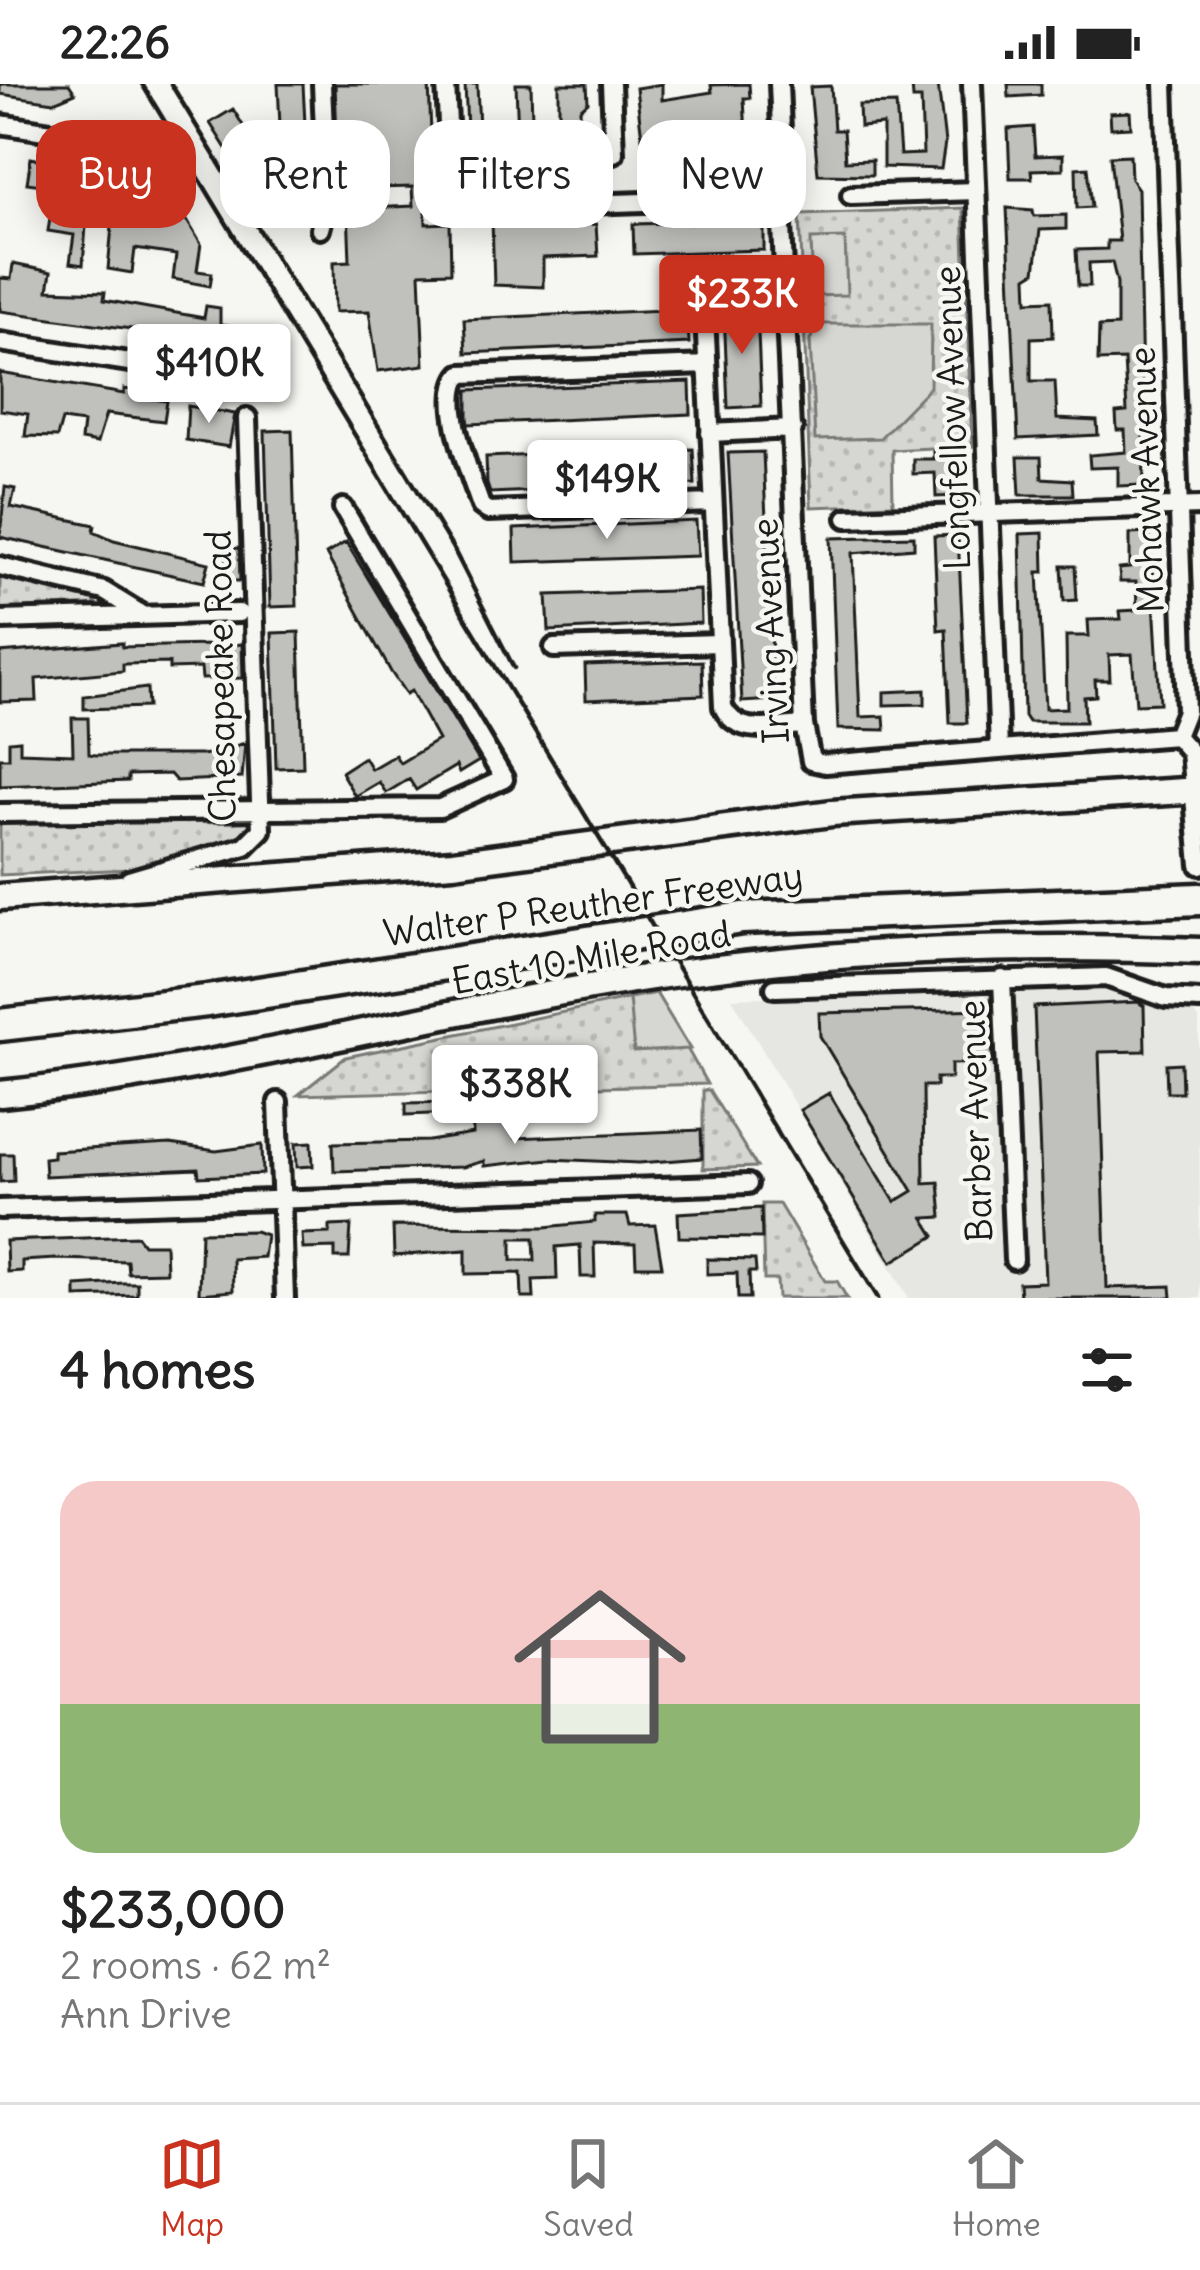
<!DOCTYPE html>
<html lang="en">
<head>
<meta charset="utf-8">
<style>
  body { margin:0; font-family:Delius,sans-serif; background:#f2f2f2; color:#222; height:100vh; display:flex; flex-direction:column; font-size:45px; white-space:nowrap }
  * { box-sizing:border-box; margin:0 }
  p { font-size:39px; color:#767676 }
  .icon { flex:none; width:66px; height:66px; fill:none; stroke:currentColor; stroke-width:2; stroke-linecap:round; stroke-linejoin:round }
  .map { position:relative; height:1214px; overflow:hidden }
  .details { display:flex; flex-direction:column; background:#fff; flex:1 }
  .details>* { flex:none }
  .top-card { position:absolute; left:36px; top:36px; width:1128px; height:108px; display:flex; gap:24px }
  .price { position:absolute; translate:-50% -102px; padding:0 27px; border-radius:12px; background:#fff; color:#222; font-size:39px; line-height:78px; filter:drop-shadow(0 3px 6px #0008) }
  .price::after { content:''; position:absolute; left:50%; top:72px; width:36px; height:27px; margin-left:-18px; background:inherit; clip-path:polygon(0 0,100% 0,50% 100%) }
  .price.current { background:#c8321e; color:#fff }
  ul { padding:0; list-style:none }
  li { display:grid; align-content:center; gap:24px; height:636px; padding:0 60px }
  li+li { border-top:3px solid #e0e0e0 }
  li span { display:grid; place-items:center; height:372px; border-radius:36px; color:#555 }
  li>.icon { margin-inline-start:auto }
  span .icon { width:216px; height:216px; fill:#fffc; stroke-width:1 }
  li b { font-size:51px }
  h2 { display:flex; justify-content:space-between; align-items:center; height:144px; padding:0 60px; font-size:51px }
  .tag { padding:0 42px; border-radius:36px; background:#fff; box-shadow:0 6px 30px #0003; font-size:42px; line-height:108px }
  .tag.current { background:#c8321e; color:#fff }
  .status { display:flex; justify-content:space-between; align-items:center; height:84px; padding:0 60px; background:#fff; direction:ltr }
  .status svg { height:33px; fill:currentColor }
  .tabs { display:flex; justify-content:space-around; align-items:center; height:168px; border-top:3px solid #e0e0e0; background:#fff; font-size:33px; color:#767676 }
  .tabs a { display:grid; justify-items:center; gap:6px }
  .tabs .current { color:#c8321e }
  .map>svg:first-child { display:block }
  .built { fill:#e6e6e2 }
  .grass { fill:url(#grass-dots); stroke:#797977; stroke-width:3 }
  .garden { fill:#d6d6d2; stroke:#797977; stroke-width:3 }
  .building { fill:#c0c0bd; stroke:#1c1c1c; stroke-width:3; fill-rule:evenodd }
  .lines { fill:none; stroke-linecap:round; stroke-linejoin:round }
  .minor-casing { stroke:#1c1c1c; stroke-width:26 }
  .secondary-casing { stroke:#1c1c1c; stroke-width:33 }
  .motorway-casing { stroke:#1c1c1c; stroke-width:39 }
  .minor { stroke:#f6f6f2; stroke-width:16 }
  .secondary { stroke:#f6f6f2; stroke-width:24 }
  .motorway { stroke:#f6f6f2; stroke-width:30 }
  .rail { stroke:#1c1c1c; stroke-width:4.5 }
  .labels { text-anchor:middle; stroke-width:9; stroke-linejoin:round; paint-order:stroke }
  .street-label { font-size:36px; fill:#1c1c1c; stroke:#f6f6f2 }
</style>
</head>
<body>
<div class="status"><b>22:26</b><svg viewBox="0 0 49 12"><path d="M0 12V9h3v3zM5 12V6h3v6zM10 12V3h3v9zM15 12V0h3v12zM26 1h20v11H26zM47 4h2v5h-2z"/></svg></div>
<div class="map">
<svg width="1200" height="1214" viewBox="0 0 1200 1214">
  <defs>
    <pattern id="grass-dots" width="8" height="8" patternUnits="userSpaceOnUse" patternTransform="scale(3)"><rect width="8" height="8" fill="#d6d6d2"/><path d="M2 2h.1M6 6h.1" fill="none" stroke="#b7b7b4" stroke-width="1.8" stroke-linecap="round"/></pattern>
  </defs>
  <rect width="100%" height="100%" fill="#f6f6f2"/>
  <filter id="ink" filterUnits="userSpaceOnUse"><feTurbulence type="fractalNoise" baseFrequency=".00833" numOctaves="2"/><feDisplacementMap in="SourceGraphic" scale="24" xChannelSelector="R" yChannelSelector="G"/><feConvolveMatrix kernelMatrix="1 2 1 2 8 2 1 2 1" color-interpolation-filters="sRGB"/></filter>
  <g filter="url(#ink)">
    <path class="built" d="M1099 901 1191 927 1199 935 1200 1214H909L732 914Z"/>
    <path class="grass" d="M963 124 972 362 892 366 893 420 811 423 800 130Z
      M0 489 92 511 97 517 89 526 0 529Z
      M254 733 249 752 131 785 0 791V736Z
      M656 909 707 1000 298 1011 346 973Z
      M703 1006H709L757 1083 703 1085Z
      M762 1120H779L825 1197H837L847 1214H778L777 1196H764Z"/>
    <path class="garden" d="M845 154 847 211 813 212 811 155Z
      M822 240H931L930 303 880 354 815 356 810 255Z
      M656 909 690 965 634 968 629 914Z"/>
    <path class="building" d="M0 0H69L75 9 54 18 0 10Z
      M278 0H303L308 101 283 103Z
      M335 0H429L433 99 424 100 426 140 450 139 451 188 420 189 424 281 378 287 369 227 335 228 334 178 350 177 348 125 413 122 412 103 339 105Z
      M465 0H477L481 91 469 92Z
      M516 0H531L533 76 519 77Z
      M559 0H587L588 18 580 25 582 83 559 84Z
      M662 0V16L712 8 711 1 749 0 750 14H744L747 70H729L728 60 674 63V53L642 54 636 4Z
      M912 0H938L945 59 941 85 883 83V41L860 43 859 21 896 20 900 71 923 70 921 15H913Z
      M1008 0H1041V11L1009 13Z
      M831 2 834 46H843L845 77 872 76V91L818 90 810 3Z
      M233 25 259 68 237 82 210 39Z
      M1130 28 1131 43 1111 44 1110 29Z
      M1033 43 1035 72 1063 71V85L1031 86 1032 94H1010L1008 45Z
      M1130 71 1131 95 1138 105 1144 401 1118 402V383L1090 384 1089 371 1126 368 1125 346H1117L1116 329 1127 328 1124 276 1098 277 1099 243 1117 242V199L1112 178 1089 179 1090 202H1078L1076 166 1107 165V157H1119L1110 72Z
      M31 74 91 86 87 111 49 109 50 102 27 99Z
      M1088 83 1092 123 1077 124 1076 84Z
      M114 121 169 129 179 123 201 160 197 187 212 189 210 202 173 195 176 171 135 165 132 189 108 185Z
      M1007 124 1033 126 1034 132 1066 131V145L1040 146 1035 188 1027 193 1028 217 1052 216 1053 253 1031 254V297H1055L1057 335 1097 337 1098 351 1018 355Z
      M50 133 86 142 83 181 70 179 74 151 48 147Z
      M492 135 553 137 554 143 596 140 598 172 543 174V203L494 201Z
      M764 137V166L634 170 633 140Z
      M13 180 51 188 48 206 105 208 104 216 204 234 206 222 220 224V241L242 244 240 260 238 264 226 262V258L0 227V194L11 195Z
      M757 223 761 322 728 324 724 225Z
      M687 225 689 259 466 269 464 235Z
      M0 289 124 310V305L138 307 139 313 167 317 164 337 106 330 97 359 81 356 83 339 62 336 57 353 25 352 28 330 0 326Z
      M690 298 691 330 469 340 468 334V306Z
      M188 322 235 330 229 363 186 356Z
      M292 346 297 522 270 523 265 347Z
      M693 365 695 400 490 409 487 400 486 373Z
      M933 367H952L956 372 958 412 936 413 935 389 913 390V375H933Z
      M763 368 774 616 742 618 728 369Z
      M1018 373H1041L1042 394 1072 396 1073 411H1020Z
      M5 403 15 405 11 423 95 441 94 447 114 456 209 479 204 498 0 453Z
      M696 437 698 472 515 478 514 445Z
      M1043 449 1044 488H1038L1045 625 1067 624 1066 552H1089L1088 536 1121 535 1120 527 1137 526 1136 498H1120L1119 485 1130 484V450L1150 449 1160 619 1136 620 1132 570 1109 571 1110 596H1095L1096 612 1084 613 1085 638H1028L1024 632 1020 450Z
      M958 451 967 639H950L946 545 938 546 934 452Z
      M914 452V464L853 469 860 633 884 632 885 646 838 645 831 454Z
      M346 458 479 677 459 689 456 682 416 706 409 695 386 709 379 698 355 712 341 688 364 673 371 685 395 671 400 679 438 656 411 607 406 610 391 588 326 470Z
      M239 464 240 497H230L225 465Z
      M1062 482H1075L1077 516 1064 517Z
      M700 506 701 539 549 547 547 511Z
      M299 548 303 683 276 684 272 549Z
      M122 559V563L211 561V574L232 573V561L242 560 243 594 202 595 201 584 169 585V579L123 580V587L36 595 37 617 0 618V569Z
      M702 577 703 611 586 616 585 581Z
      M147 604 148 623 84 625V612Z
      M925 606V620L884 621V608Z
      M72 634H88L89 670 96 671H203L245 659 242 694 176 697 170 690 128 691V697L0 702V674H9V657L20 656V668L73 670Z
      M1138 918 1144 922 1145 967 1099 968 1107 1204 1171 1202 1172 1214H1020L1019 1199 1045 1198 1034 923Z
      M991 925 993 979 951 980V994H936V1002H923L924 1099 939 1098 942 1133 924 1134 935 1152 892 1178 800 1026 829 1009 895 1118 913 1107 820 952 819 929Z
      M1181 979 1182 1008H1167L1166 980Z
      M455 1018 456 1029 406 1031V1019Z
      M514 1018 515 1054 701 1046 702 1074 639 1079 550 1075 484 1082V1077L463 1083 334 1087 333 1059 429 1057 473 1050 472 1023Z
      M312 1058 313 1082 297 1083 296 1059Z
      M170 1060 216 1067 262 1061 263 1090 199 1093 198 1085 45 1092 44 1074 53 1073V1067Z
      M0 1070H13L14 1097 0 1098Z
      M761 1124 762 1154 679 1153 678 1129Z
      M595 1131H627L630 1142 655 1141 662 1182H636L635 1160 594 1159 595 1193H581L580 1161 556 1163 557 1195 533 1196 534 1214H522L521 1189 466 1190V1166L394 1172 393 1142 545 1143 595 1138ZM512 1154H534L535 1176H512Z
      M351 1141 349 1174H335V1164L303 1165 302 1150 330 1149V1142Z
      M255 1147 266 1151 263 1173 232 1175 233 1207 199 1210 201 1148Z
      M137 1152 143 1160H165L166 1188 128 1189 127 1177 56 1175 22 1177V1187L7 1188 6 1157Z
      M707 1175 755 1176 756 1188H749L750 1214H738L737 1189 707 1190Z
      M123 1199H137V1211L76 1213V1202Z"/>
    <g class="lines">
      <g class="minor-casing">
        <path id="minor" d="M446 0 451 99 469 118 554 121 765 114 781 118 804 641 811 677 825 680 1176 652
          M611 0 614 69
          M779 0 783 92
          M972 0 999 665
          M1164 0 1186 627 1176 652
          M0 40 128 60
          M851 111 976 107
          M320 145 327 118 322 0
          M705 230 723 623C737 654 775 642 804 641
          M0 258 245 296
          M707 281 461 290C439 315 471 392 481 422L488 427 713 419
          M710 349 793 345
          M847 434 1200 422
          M0 482 104 507 143 531
          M0 536 239 529
          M554 564 719 559
          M1176 652 1190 668 1200 781
          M0 729 440 724 504 695 343 424
          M129 796 245 762 261 746 247 334
          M1002 895 1014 1176
          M775 904 1106 893 1166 914 1200 916
          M278 1018 285 1214
          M0 1125 748 1100"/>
      </g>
      <g class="secondary-casing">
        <path id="secondary" d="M0 813 453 779 832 729 1200 706
          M0 1010C240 986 470 915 709 885 870 865 1038 860 1200 867"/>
      </g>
      <g class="motorway-casing">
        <path id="motorway" d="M0 941 207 917 742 834 1200 815"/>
      </g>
      <use href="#minor" class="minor"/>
      <use href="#secondary" class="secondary"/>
      <use href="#motorway" class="motorway"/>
      <path class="rail" d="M142 0 878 1214
        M171 0 455 468 514 584"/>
    </g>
  </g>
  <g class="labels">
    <g class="street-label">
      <text transform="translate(952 334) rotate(-92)" y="13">Longfellow Avenue</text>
      <text transform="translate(1146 396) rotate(-92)" y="13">Mohawk Avenue</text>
      <text transform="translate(770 547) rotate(-93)" y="13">Irving Avenue</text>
      <text transform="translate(220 592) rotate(-91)" y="13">Chesapeake Road</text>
      <text transform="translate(593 820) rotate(-8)" y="13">Walter P Reuther Freeway</text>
      <text transform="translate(591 873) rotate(-10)" y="13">East 10 Mile Road</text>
      <text transform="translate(975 1037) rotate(-92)" y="13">Barber Avenue</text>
    </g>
  </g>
</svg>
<b class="price current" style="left:742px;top:273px">$233K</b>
<b class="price" style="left:209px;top:342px">$410K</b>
<b class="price" style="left:607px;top:458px">$149K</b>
<b class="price" style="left:515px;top:1063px">$338K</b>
<div class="top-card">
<a class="tag current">Buy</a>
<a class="tag">Rent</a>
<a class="tag">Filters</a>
<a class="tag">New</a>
</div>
</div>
<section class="details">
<h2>4 homes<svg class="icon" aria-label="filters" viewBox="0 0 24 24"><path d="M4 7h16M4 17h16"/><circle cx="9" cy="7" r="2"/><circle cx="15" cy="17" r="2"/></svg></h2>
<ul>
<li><span style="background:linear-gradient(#f6c9c9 60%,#8fb573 0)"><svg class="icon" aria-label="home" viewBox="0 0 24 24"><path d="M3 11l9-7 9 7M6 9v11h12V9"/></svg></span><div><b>$233,000</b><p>2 rooms · 62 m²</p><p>Ann Drive</p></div></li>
</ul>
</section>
<nav class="tabs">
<a class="current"><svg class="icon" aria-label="map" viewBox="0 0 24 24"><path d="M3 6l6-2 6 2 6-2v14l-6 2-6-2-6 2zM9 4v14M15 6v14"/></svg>Map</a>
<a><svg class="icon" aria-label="saved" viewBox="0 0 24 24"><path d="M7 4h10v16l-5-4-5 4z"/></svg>Saved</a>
<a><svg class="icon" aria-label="home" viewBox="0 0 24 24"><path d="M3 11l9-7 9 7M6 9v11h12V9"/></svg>Home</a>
</nav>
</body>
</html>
